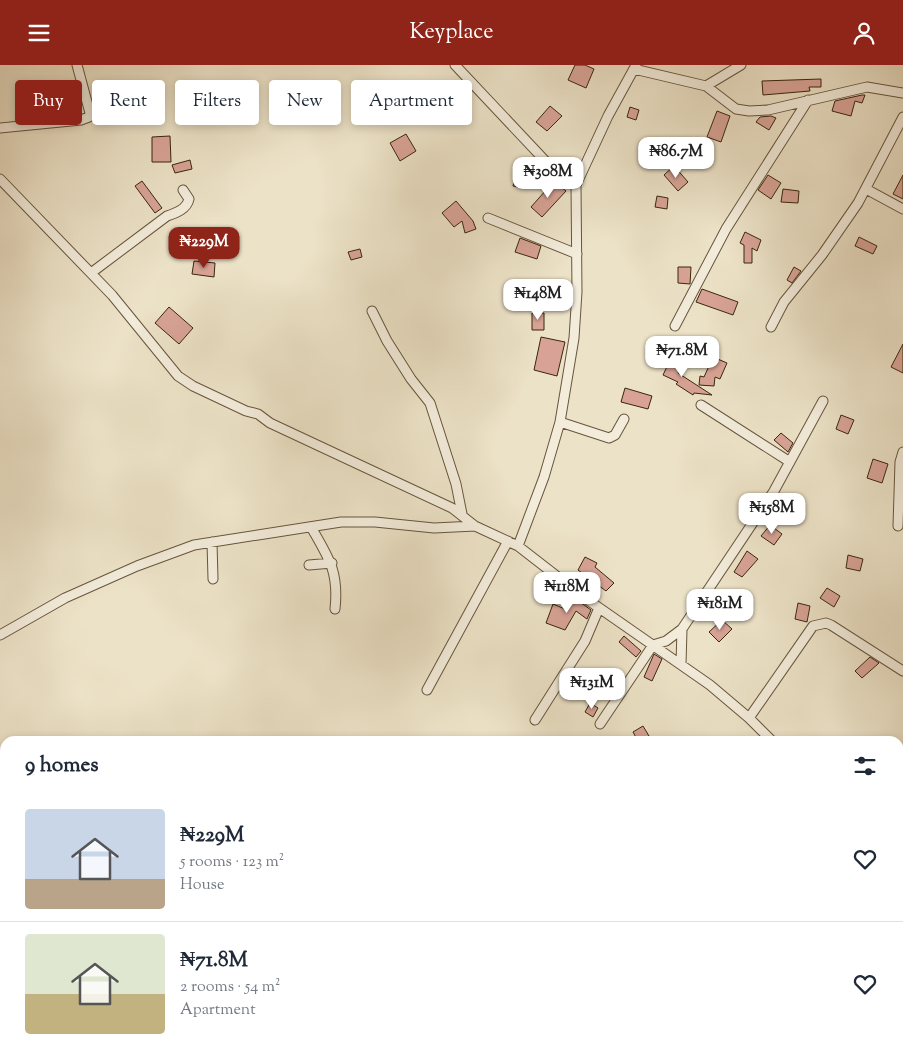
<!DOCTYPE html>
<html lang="en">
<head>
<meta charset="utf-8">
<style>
  body { margin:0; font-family:"Sorts Mill Goudy",serif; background:#f2f2f3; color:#1f2937; height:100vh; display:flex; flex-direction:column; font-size:19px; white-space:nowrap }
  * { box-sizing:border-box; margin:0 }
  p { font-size:16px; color:#747a83 }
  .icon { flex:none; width:28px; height:28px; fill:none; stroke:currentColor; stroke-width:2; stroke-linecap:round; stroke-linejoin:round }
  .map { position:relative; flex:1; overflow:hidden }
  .sheet { position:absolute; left:0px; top:671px; width:904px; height:321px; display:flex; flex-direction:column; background:#fff; border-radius:15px 15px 0 0; box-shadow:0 2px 8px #0003 }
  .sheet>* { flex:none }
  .banner { position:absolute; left:15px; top:15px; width:500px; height:45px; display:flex; gap:10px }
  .price { position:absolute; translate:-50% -42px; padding:0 11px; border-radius:10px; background:#fff; color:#222; font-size:16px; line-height:32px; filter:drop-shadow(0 1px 2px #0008) }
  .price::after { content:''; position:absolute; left:50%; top:30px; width:15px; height:11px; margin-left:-8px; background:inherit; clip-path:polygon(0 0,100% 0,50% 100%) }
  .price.on { background:#8f2418; color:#fff }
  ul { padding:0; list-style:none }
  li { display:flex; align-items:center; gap:15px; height:125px; padding:0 25px }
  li+li { border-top:1px solid #e0e1e3 }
  li span { display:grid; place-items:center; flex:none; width:140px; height:100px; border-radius:5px; color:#555 }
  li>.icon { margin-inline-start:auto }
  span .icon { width:60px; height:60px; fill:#fffc; stroke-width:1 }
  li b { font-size:21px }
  h2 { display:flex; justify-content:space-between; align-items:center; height:60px; padding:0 25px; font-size:21px }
  .tag { padding:0 18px; border-radius:5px; background:#fff; box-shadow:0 2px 8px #0003; font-size:18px; line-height:45px }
  .tag.on { background:#8f2418; color:#fff }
  header { display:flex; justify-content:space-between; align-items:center; height:65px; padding:0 25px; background:#8f2418; color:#fff; font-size:22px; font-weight:600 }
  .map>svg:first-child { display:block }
  .building { fill:#d8a396; stroke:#39260d }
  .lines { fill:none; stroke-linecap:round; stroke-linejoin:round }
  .minor-casing { stroke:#66553c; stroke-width:11 }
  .minor { stroke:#f3ecdb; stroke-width:9 }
</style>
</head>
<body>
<header><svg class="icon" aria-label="menu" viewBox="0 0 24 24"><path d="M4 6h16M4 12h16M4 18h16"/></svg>Keyplace<svg class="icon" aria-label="person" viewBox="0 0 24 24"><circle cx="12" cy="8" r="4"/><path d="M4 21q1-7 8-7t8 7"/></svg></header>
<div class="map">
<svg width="903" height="992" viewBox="0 0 903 992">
  <rect width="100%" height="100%" fill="#ece2c7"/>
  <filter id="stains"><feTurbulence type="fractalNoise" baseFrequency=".004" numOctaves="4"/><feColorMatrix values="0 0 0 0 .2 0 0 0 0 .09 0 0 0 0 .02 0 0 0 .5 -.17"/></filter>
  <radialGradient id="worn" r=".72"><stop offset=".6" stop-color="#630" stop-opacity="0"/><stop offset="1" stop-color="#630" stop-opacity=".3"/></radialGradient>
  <path class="building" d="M575 0H585L594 4 586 23 568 15Z
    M821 14V22H809L810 26 763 30 762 16Z
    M862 30H865L862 38 855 36 851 51 832 46 835 36Z
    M550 41 562 51 547 66 536 57Z
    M630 42 639 45 636 55 627 52Z
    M717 46 730 51 721 77 707 72Z
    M771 51 776 53 769 65 756 57 760 52Z
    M406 69 416 86 400 96 390 78Z
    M170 71 171 97H152V72Z
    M662 75 674 76 673 89 661 88Z
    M190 95 192 104 175 108 172 100Z
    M519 99 529 102 524 123 513 121Z
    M674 101 688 117 678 126 664 110Z
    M768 110 781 118 771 134 758 125Z
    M903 110V134L893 129Z
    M142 116 162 143 155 148 135 121Z
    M554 116 566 126 542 152 531 142Z
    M783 124 799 126 798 138 781 137Z
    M657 131 668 133 667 144 655 142Z
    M456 136 473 156 476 164 465 168 462 156 454 162 442 148Z
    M745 167 761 175 757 186 752 183V198H744V180L740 178Z
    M859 172 877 181 873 189 855 181Z
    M520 173 541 181 537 194 515 187Z
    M360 184 362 192 351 195 348 187Z
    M194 196 215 198 214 212 192 209Z
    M678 202H691L690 219 678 218Z
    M794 202 801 206 792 218 787 215Z
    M702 224 738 237 733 250 696 237Z
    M169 242 193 263 179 279 155 258Z
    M532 248H544V265H532Z
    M541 272 565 277 557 311 534 305Z
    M903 279V308L891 302Z
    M713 292 727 298 720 314 715 312 714 321 699 320 700 311 704 312Z
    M671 293 682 298 678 308 712 330 694 328 693 330 676 319 678 317 663 310Z
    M625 323 652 331 648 344 621 337Z
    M841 350 854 355 848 369 836 364Z
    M781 368 793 378 788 387 774 375Z
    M873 394 888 399 882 418 867 413Z
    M770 460 782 469 774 480 761 471Z
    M747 486 758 494 742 512 734 507Z
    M848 490 863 494 860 506 846 503Z
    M585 492 597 498 595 502 614 518 606 526 578 505Z
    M827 523 840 531 834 542 820 533Z
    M573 532 591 545 587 554 576 546 565 565 546 558 553 539 565 544Z
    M798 538 810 541 807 557 795 554Z
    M722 555 732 564 719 577 709 567Z
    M624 571 641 586 636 592 619 577Z
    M654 589 662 594 652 616 644 612Z
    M870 592 879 598 862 613 855 606Z
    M590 638 598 643 593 652 585 647Z
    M643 661 649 671 638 676 633 667Z"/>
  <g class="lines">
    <g class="minor-casing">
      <path id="minor" d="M455 0 551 102 576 120
        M634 4 706 21 736 44 749 46 768 45 867 22 903 28
        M706 21 741 0
        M0 63 81 55 89 52 90 48 77 0
        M0 114 112 230 178 311 193 321 246 346 258 349 270 358 452 443 475 461
        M866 124 903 144
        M488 153 577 189
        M91 208 167 151C176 148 187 144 189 134L183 125
        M372 246 387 276 411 314 430 338 456 419 462 449
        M675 261 726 164 808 35
        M771 262 784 237 822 190 858 138 903 52
        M701 340 790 397
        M560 357 609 373 615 370 624 354
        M898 461 900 397 903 387
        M311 462C329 493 339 507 335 544
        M212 477 213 514
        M518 481 544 412 560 357 574 273 577 227 576 120 608 51 636 0
        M309 500 332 498
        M0 570 65 533 137 501 194 480 341 457H375L434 463 475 461 518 481 585 533 710 620 749 653 772 676
        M681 599 682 564
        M427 625 508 476
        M749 653 813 561 826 558 831 560 903 606
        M535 655 585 576 599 543
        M600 659 653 580 666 576 682 564 774 426 823 336
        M899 828 903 832
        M899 907 903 899
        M0 937 5 919
        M765 988 772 992
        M498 992 500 988
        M623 992 624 988
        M721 992 723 988
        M831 992 832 988"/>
    </g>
    <use href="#minor" class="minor"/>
  </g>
  <rect width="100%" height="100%" filter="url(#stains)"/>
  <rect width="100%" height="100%" fill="url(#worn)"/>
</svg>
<b class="price" style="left:676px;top:114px">₦86.7M</b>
<b class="price" style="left:548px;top:134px">₦308M</b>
<b class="price on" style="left:204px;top:204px">₦229M</b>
<b class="price" style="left:538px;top:256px">₦148M</b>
<b class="price" style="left:682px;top:313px">₦71.8M</b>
<b class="price" style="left:772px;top:470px">₦158M</b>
<b class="price" style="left:567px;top:549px">₦118M</b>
<b class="price" style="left:720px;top:566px">₦181M</b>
<b class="price" style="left:592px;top:645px">₦131M</b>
<div class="banner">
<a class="tag on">Buy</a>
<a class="tag">Rent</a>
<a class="tag">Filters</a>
<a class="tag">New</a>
<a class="tag">Apartment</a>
</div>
<section class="sheet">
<h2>9 homes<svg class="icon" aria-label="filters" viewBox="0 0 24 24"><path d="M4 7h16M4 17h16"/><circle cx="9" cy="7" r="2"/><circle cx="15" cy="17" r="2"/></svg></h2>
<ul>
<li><span style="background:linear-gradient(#c9d6e8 70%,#b9a48a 0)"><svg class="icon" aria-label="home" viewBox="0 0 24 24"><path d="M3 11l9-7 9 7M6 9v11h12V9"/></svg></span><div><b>₦229M</b><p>5 rooms · 123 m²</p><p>House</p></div><svg class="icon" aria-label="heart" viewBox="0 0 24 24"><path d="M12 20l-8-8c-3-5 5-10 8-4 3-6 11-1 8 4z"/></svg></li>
<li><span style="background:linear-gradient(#dfe7d0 60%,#c2b280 0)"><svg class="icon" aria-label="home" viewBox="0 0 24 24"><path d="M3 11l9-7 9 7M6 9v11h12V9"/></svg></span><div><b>₦71.8M</b><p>2 rooms · 54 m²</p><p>Apartment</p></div><svg class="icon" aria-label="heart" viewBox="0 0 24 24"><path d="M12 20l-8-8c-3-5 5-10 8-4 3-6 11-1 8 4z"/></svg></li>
</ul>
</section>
</div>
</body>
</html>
